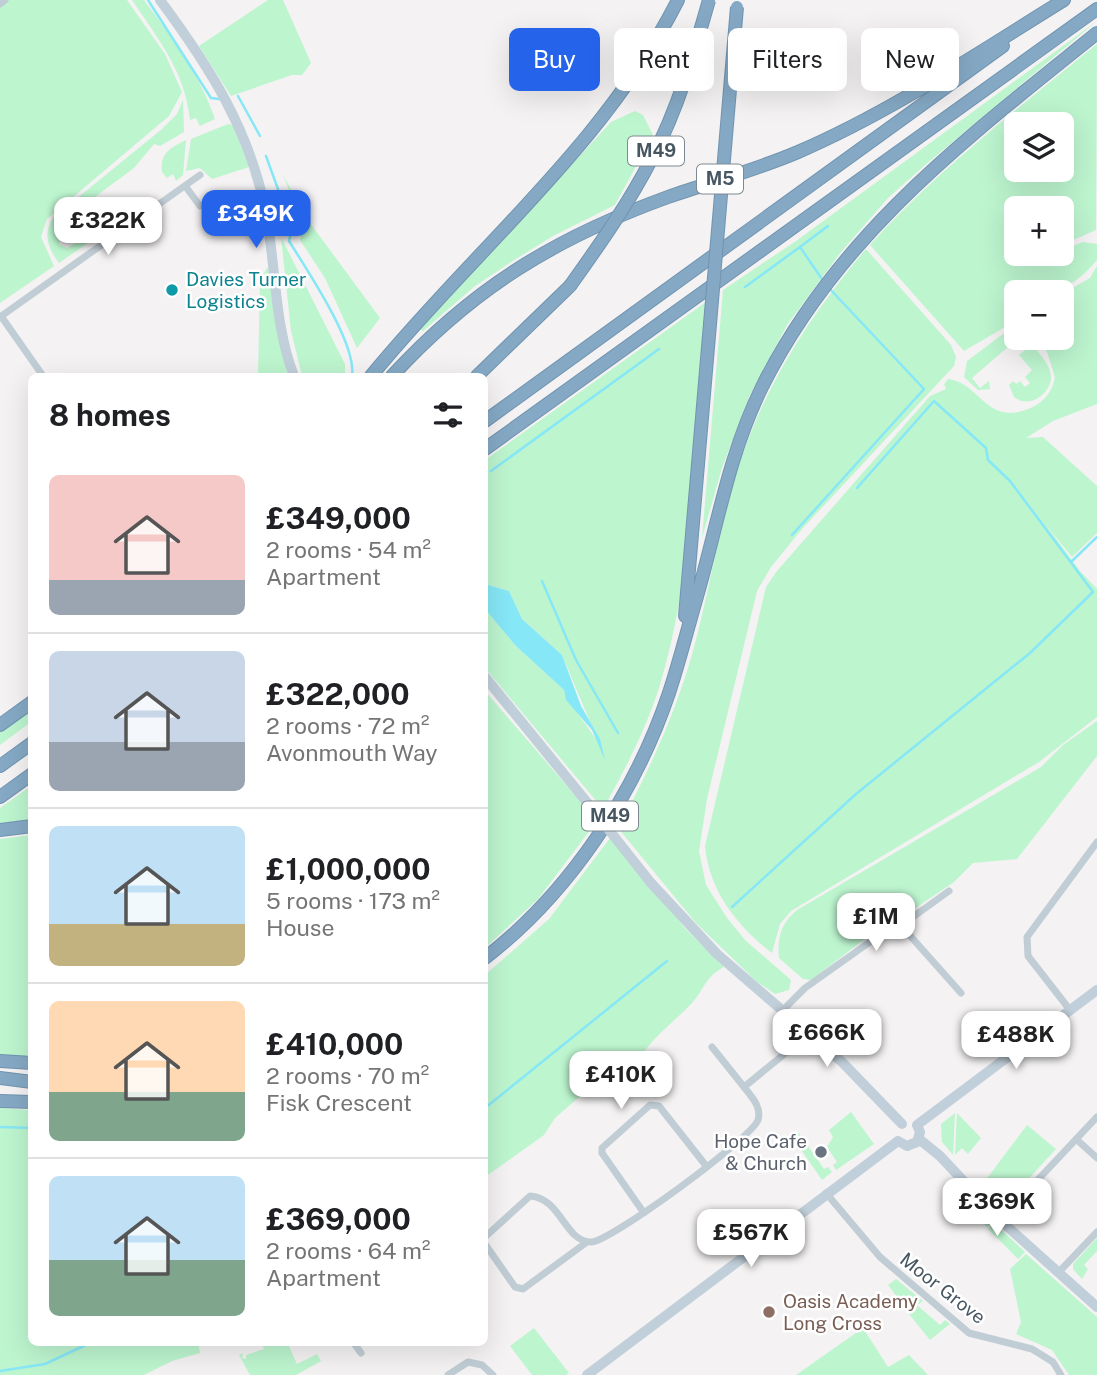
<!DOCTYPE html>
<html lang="en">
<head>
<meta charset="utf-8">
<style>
  body { margin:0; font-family:"Public Sans",sans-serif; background:#f2f2f2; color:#202124; height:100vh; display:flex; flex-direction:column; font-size:26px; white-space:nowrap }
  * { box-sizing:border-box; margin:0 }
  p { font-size:23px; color:#757577 }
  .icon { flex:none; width:38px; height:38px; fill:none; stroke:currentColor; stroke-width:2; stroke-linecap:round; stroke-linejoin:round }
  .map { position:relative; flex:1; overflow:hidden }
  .panel { position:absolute; left:28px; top:373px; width:460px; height:973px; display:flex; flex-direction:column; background:#fff; border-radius:10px; box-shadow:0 7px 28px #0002 }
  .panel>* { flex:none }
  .guide { position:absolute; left:509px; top:28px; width:481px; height:63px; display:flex; gap:14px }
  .tools { position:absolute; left:1004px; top:112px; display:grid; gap:14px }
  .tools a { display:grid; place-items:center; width:70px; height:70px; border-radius:10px; background:#fff; box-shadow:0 7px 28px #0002; font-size:35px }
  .price { position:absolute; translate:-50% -60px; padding:0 16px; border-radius:14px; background:#fff; color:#222; font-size:23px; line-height:46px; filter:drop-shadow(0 2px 4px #0008) }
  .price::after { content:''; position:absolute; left:50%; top:42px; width:21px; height:16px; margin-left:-10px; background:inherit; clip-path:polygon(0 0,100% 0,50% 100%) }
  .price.current { background:#2563eb; color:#fff }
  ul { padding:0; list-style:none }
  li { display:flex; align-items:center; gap:21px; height:175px; padding:0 21px }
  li+li { border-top:2px solid #e0e0e0 }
  li span { display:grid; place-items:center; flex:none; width:196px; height:140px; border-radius:10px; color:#555 }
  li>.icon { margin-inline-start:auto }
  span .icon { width:84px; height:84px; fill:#fffc; stroke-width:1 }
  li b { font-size:30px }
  h2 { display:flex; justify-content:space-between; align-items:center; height:84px; padding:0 21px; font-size:30px }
  .tag { padding:0 24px; border-radius:10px; background:#fff; box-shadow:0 7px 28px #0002; font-size:24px; line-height:63px }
  .tag.current { background:#2563eb; color:#fff }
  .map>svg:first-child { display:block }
  .green { fill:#bdf5cf; fill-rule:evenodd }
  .water { fill:#86e7f6 }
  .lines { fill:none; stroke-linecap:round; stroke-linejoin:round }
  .stream { stroke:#86e7f6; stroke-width:2.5 }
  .highway-casing { stroke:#7094b1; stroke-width:14 }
  .street { stroke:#c1cdd5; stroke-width:7 }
  .secondary { stroke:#c1cfda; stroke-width:10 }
  .highway { stroke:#85a9c5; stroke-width:12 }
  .highway-bridge-casing { stroke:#7094b1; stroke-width:14; stroke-linecap:butt }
  .secondary-bridge { stroke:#c1cfda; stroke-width:10 }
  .highway-bridge { stroke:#85a9c5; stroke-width:12 }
  .culture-dot { fill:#0f9aa8; stroke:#fff; stroke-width:2.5 }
  .worship-dot { fill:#6b7280; stroke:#fff; stroke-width:2.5 }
  .education-dot { fill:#8d6e63; stroke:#fff; stroke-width:2.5 }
  .labels { text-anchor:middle; stroke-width:5; stroke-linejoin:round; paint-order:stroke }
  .shield { fill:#fff; stroke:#7e8991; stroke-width:2 }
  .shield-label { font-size:18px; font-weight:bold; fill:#475762 }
  .culture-label { font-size:19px; fill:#0d838f; stroke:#fff; text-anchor:start }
  .worship-label { font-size:19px; fill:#5b616d; stroke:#fff; text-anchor:end }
  .street-label { font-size:19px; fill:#475762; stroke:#fff }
  .education-label { font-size:19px; fill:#785e54; stroke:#fff; text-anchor:start }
</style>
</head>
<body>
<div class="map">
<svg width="1097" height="1375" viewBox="0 0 1097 1375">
  <rect width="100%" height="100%" fill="#f4f2f2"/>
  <path class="green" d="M0 0H127L165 54 182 92 169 116 47 219 41 237 54 266 0 303Z
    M132 0H144C172 37 200 75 215 119L200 126 196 118 190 120C185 71 158 39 132 0Z
    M268 0H283L311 63 302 75H292L231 96 199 46Z
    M1097 21 925 165 888 198 841 252 787 325 749 397 722 468 702 538 723 290 796 241Z
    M1097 44 1096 230 1062 245V208H1017V254H1037L1036 257 1062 254V250L1083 242 1097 244V260C1071 291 1055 292 1017 292V320L964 351 870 245C937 170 1019 108 1097 44ZM1062 124V170H1017V124Z
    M183 100 184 132 160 146 154 144 134 168 57 225 61 235 59 244 67 248 98 231 132 203 147 197 150 200 59 263C48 248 42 233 54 217L162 129 177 114Z
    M635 111 643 115 653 135 615 205 553 236 511 262 475 286 423 331 420 329 611 122Z
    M228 124 233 125 249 167 212 179 200 168 186 171 191 139Z
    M186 140 183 175 176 181 173 174 167 178 162 172C160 153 170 148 186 140Z
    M283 175 310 223 380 318 357 348 325 278 300 240 302 222Z
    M281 237 345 364V376H302L291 331Z
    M866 249 951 345 956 357 954 366 802 529 771 567 757 591 707 799 699 851 706 885 727 918 746 941 791 980 789 990 775 994 756 981 696 923 618 828C652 766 681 701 698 632 714 567 724 500 749 437 776 368 818 306 866 249Z
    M1097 266V404L1053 421 1026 438 1043 437 1097 486V533L1072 557 1046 525 1080 571 1097 589V717L1039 762 791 911 780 924 772 953C738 927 709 891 705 846L766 587 777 571 930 396 946 389 944 384 948 379C982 383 986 429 1033 407 1045 401 1053 390 1055 377L1047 352 1035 338H1062V294L1090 278Z
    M267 268 271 270 275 321 288 376H258L260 281Z
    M706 302C696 428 696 567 659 688 645 731 625 770 603 809L485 668V609L515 645 564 690C566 703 597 734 604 755L562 655 522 619 509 591 485 584V460Z
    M1011 328H1017V338H1027C1038 354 1065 374 1042 395 1035 401 1030 402 1021 401L1014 397 1009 385 1013 381 1016 384 1020 381 1025 387 1030 383 1025 377 1032 370 1019 355 1025 350 1016 340 972 378 980 388 989 381 990 389 978 390 964 377 967 361Z
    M485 691 597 821 538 899 485 948Z
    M31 709V722L0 745V732Z
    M1097 721V756L1017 859 973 863 954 882 896 921 883 925 811 980 803 979 779 958C777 938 781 923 797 910L1041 767 1063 745Z
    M31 786V819L0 824V808Z
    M31 835V1057L0 1056V839Z
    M610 838 685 928 724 967C704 978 706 987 692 1003 671 1025 648 1040 634 1068L594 1084 555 1118 544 1135 485 1177V975L549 919Z
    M0 1108 31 1110 32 1342H198L200 1353 172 1361 144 1375H0Z
    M851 1112 874 1144 836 1170 833 1165 837 1162 827 1147 833 1137 829 1130Z
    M955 1113 953 1155 942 1142 941 1124Z
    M957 1113 981 1138 968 1154 962 1148 955 1155Z
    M1027 1125 1056 1149 1006 1203H1002L982 1185Z
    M799 1133 824 1169 828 1167 832 1172 822 1180 793 1138Z
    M961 1191 992 1221 987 1227 957 1194Z
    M994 1223 1025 1252 1018 1259 988 1229Z
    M1097 1238V1251L1084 1265 1088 1269 1082 1279 1073 1269V1264Z
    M1026 1254 1097 1317V1375H1069L1052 1350 1016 1334 1021 1322 1010 1269Z
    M896 1279 923 1301 908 1312 888 1285Z
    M918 1306 940 1325 945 1320 950 1324 930 1340 909 1314Z
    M534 1328 569 1373 566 1375H532L510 1346Z
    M863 1328 888 1367 909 1355 928 1375H796Z
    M261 1342H287L297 1364 317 1354 321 1361 296 1375H250L239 1355 243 1353 242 1358 246 1359V1355L264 1349Z"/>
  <path class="water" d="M485 584 509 591 522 619 562 655 581 706 600 739 605 760 592 730 566 700 564 690 515 645 485 609Z"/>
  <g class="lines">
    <path class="stream" d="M148 0 211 98 219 99
      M238 96 260 136
      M266 156 292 228 289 241C307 270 357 344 352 376
      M800 247 828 226
      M745 287 800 247 824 282
      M491 471 659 349
      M485 476 486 475
      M792 535 924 389 828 287
      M1072 561 1097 537
      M542 581 576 660 618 733
      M732 907 856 794 1030 653 1093 592 1010 481 988 460 986 448 934 401 857 488
      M485 1108 667 961
      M0 1127 32 1128
      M0 1371 45 1364 92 1342"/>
    <g class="highway-casing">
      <path id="highway" d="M371 376C473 251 604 146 678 0
        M392 376C473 288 555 238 668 197 711 182 756 170 798 152 891 112 978 53 1064 0
        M477 376 570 286
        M485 421 1003 46
        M485 449 1097 9
        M685 616 710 324
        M0 725 32 702
        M0 766 32 743
        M0 797 32 774
        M0 830 32 826
        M485 958C569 893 635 794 669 693 679 663 687 631 696 600 717 528 728 456 762 387 838 234 967 138 1097 33
        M0 1061 32 1063
        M0 1078 32 1082
        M0 1101 32 1102"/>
    </g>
    <path class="street" d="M0 4 5 0
      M186 187 200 206
      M1 316 43 376
      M0 317 200 175
      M899 927 949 891
      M1070 1010 1028 956 1027 937 1097 842
      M782 1011 805 988 891 927 905 930 961 993
      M712 1047 744 1087
      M1076 1139 1097 1158
      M826 1193 880 1257 969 1333 1032 1349 1053 1362 1061 1375
      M644 1213 602 1153V1148L650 1105 659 1106 707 1167
      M1000 1220 1097 1117
      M485 1237 530 1196C561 1198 565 1242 591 1242 610 1242 752 1138 758 1120 762 1107 751 1096 744 1087L810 1033
      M485 1244 515 1287 523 1289 587 1242
      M1058 1273 1097 1232
      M353 1342 361 1353
      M448 1375 468 1362 482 1365 493 1375"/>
    <path class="secondary" d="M160 0C209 66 250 130 266 213 276 266 274 325 294 376
      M485 677 594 811
      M651 883 717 954 842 1062 902 1124
      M917 1125 1097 990
      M919 1139 940 1156 1000 1220 1097 1307
      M898 1141 907 1146 917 1142 920 1132 917 1125
      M587 1375 898 1141"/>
    <use href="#highway" class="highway"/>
    <g class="highway-bridge-casing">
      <path id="highway-bridge" d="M570 286C600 244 629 203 652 158 678 109 694 53 709 0
        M710 324 737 7"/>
    </g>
    <path class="secondary-bridge" d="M594 811 651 883"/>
    <use href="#highway-bridge" class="highway-bridge"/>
  </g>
  <circle class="culture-dot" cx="172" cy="290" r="7"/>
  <circle class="worship-dot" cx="821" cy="1152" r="7"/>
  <circle class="education-dot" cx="769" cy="1312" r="7"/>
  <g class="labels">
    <g class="shield">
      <rect x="628" y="136.5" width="56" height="29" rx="5"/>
      <rect x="697" y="164.5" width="46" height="29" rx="5"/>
      <rect x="582" y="801.5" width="56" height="29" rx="5"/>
    </g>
    <g class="shield-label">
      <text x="656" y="157">M49</text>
      <text x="720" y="185">M5</text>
      <text x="610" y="822">M49</text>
    </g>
    <g class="culture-label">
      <text x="186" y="286">Davies Turner<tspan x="186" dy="22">Logistics</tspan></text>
    </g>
    <g class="worship-label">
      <text x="807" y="1148">Hope Cafe<tspan x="807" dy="22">&amp; Church</tspan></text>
    </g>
    <g class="street-label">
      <text transform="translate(943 1288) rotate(38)" y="7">Moor Grove</text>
    </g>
    <g class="education-label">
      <text x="783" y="1308">Oasis Academy<tspan x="783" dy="22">Long Cross</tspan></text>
    </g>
  </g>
</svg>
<div class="tools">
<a><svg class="icon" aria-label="layers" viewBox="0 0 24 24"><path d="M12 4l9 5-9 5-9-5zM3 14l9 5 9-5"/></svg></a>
<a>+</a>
<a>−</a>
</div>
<b class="price current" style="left:256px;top:250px">£349K</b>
<b class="price" style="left:108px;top:257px">£322K</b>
<b class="price" style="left:876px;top:953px">£1M</b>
<b class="price" style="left:827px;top:1069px">£666K</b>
<b class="price" style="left:1016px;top:1071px">£488K</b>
<b class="price" style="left:621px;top:1111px">£410K</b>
<b class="price" style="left:997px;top:1238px">£369K</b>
<b class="price" style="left:751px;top:1269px">£567K</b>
<div class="guide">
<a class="tag current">Buy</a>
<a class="tag">Rent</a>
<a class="tag">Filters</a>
<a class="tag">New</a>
</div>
<section class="panel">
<h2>8 homes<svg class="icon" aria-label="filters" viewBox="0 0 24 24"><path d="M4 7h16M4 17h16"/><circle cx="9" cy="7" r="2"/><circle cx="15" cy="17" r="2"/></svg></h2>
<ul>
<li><span style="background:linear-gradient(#f6c9c9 75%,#9aa5b1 0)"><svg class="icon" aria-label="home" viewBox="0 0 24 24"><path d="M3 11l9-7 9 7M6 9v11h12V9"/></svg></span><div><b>£349,000</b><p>2 rooms · 54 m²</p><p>Apartment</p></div></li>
<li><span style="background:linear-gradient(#c9d6e8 65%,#9aa5b1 0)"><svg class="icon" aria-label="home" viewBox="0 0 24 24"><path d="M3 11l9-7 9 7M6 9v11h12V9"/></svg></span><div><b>£322,000</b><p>2 rooms · 72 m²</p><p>Avonmouth Way</p></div></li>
<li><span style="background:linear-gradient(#bfe0f5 70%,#c2b280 0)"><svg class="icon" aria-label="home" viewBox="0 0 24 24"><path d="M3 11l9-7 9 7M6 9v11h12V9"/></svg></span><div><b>£1,000,000</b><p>5 rooms · 173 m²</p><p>House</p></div></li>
<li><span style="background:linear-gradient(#ffd9b3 65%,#7fa58c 0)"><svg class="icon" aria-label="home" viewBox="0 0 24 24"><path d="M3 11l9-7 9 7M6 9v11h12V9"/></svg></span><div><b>£410,000</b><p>2 rooms · 70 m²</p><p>Fisk Crescent</p></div></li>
<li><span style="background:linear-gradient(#bfe0f5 60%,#7fa58c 0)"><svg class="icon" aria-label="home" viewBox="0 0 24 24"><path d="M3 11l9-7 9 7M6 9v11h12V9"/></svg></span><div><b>£369,000</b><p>2 rooms · 64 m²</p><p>Apartment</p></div></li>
</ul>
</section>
</div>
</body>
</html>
